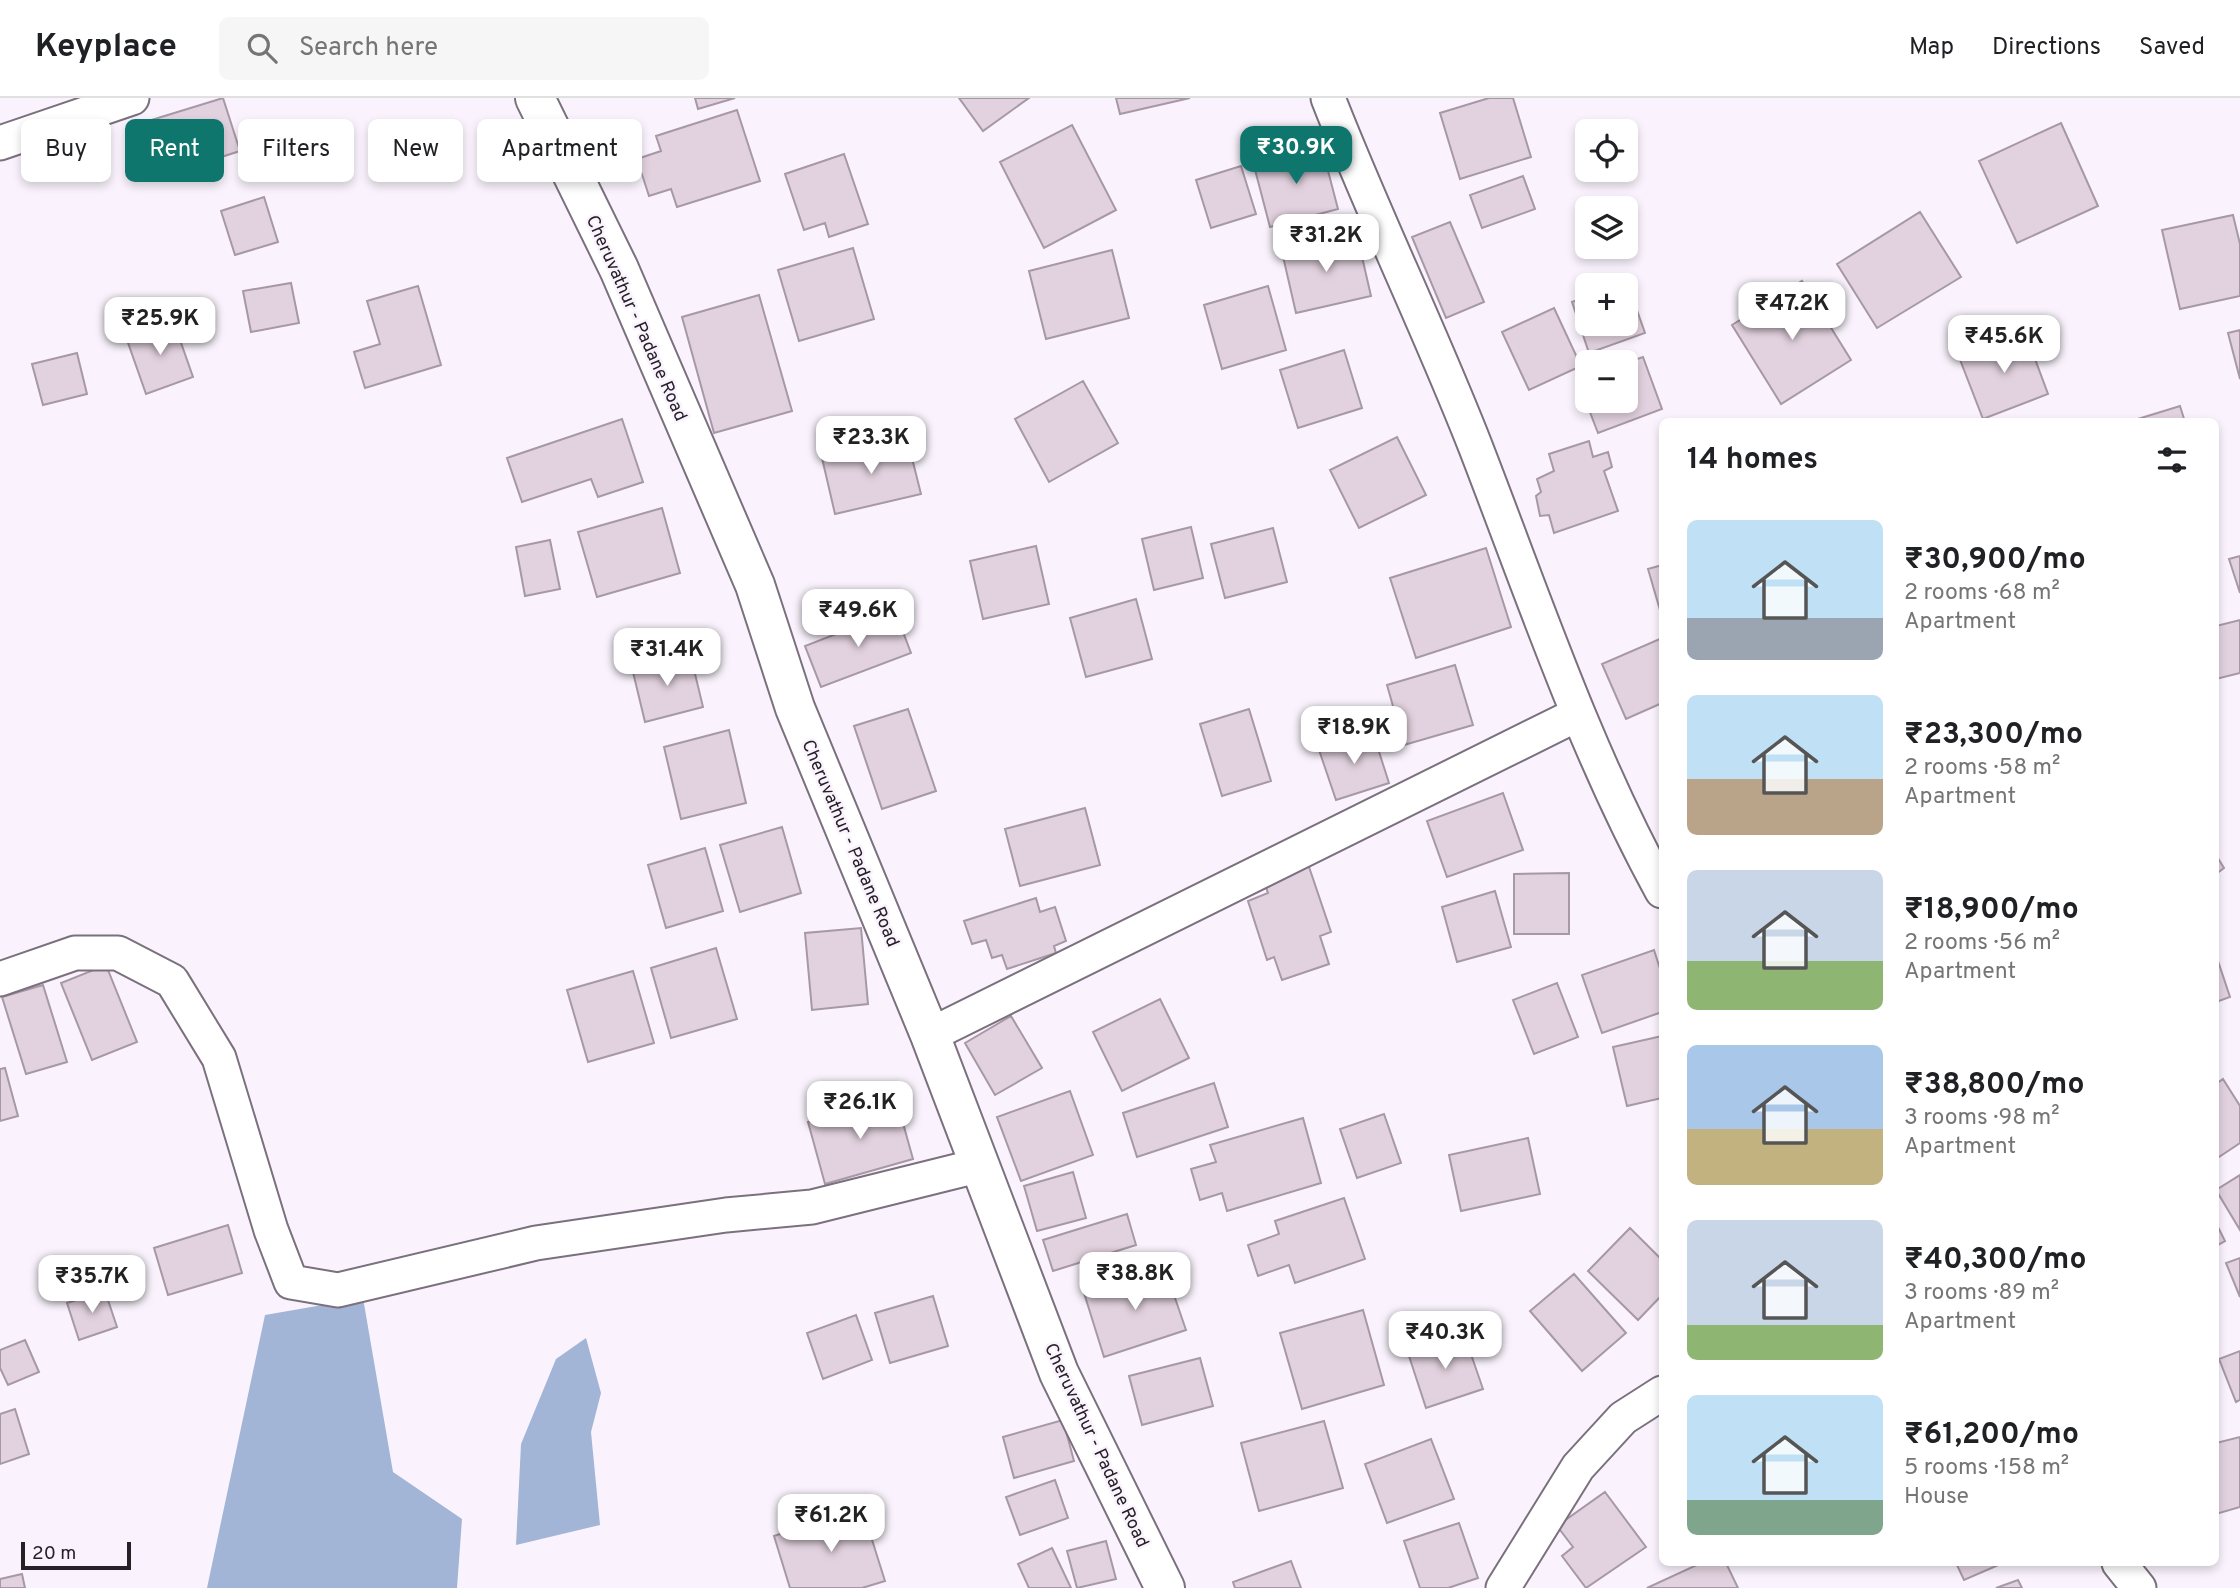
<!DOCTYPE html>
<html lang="en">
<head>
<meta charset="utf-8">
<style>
  body { margin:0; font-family:Overpass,sans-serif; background:#f6f6f6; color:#202124; height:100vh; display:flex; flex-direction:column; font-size:26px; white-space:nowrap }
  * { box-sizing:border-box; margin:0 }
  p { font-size:23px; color:#757577 }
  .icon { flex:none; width:38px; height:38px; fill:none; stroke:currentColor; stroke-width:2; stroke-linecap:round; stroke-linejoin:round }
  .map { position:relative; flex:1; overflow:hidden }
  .panel { position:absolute; left:1659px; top:320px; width:560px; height:1148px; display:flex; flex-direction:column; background:#fff; border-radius:10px; box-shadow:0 4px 10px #0003 }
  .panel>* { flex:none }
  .guide { position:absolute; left:21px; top:21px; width:665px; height:63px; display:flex; gap:14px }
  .fabs { position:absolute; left:1575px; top:21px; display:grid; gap:14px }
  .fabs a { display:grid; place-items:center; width:63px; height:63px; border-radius:10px; background:#fff; box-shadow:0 4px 10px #0003; font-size:35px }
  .scale { position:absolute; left:21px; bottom:18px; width:110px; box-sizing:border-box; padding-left:7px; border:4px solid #262127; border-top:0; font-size:19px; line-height:24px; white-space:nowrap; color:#262127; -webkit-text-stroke:5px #faf3fd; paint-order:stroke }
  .price { position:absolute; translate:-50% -60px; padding:0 16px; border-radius:14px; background:#fff; color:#222; font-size:23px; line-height:46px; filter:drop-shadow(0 2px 4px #0008) }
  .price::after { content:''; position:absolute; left:50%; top:42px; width:21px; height:16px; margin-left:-10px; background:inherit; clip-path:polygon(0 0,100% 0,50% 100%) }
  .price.current { background:#0f766e; color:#fff }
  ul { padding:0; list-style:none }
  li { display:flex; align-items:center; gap:21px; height:175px; padding:0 28px }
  li span { display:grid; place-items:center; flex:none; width:196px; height:140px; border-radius:10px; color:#555 }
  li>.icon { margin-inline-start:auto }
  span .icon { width:84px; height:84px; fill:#fffc; stroke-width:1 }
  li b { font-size:30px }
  h2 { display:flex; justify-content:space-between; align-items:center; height:84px; padding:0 28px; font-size:30px }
  .chip { padding:0 24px; border-radius:10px; background:#fff; box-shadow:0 4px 10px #0003; font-size:24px; line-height:63px }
  .chip.current { background:#0f766e; color:#fff }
  header { display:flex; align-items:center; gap:42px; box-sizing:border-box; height:98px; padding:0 35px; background:#fff; border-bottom:2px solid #e0e0e0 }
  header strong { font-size:33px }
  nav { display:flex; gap:38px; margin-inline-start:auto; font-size:24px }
  .search { width:490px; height:63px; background:#f6f6f6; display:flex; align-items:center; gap:18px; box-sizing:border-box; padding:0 24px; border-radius:10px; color:#757577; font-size:26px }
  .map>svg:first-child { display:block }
  .water { fill:#a2b5d6 }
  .building { fill:#e2d2df; stroke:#a798a5; stroke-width:2 }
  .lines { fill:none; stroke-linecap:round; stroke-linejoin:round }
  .street-casing { stroke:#7b707e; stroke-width:37 }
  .secondary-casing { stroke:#7b707e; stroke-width:42 }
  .street { stroke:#fff; stroke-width:33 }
  .secondary { stroke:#fff; stroke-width:38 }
  .labels { text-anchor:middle; stroke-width:5; stroke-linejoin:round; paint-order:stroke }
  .street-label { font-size:18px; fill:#262127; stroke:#faf3fd }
</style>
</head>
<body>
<header>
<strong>Keyplace</strong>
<div class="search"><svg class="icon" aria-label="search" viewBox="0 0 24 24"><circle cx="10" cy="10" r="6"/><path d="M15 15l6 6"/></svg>Search here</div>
<nav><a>Map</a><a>Directions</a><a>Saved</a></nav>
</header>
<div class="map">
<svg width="2240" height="1490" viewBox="0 0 2240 1490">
  <rect width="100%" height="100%" fill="#faf3fd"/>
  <path class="water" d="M363 1200 393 1374 462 1421 457 1490H207L265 1217Z
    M586 1240 601 1295 591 1334 600 1427 516 1447 521 1346 556 1261Z"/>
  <path class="building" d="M223 0 240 53 149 82 132 28Z
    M695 0H735L698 11Z
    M959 0H1029L983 33Z
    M1116 0H1190L1120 16Z
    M1489 0H1513L1531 59 1460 81 1440 15Z
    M737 12 760 83 677 109 671 91 649 98 637 61 661 53 656 38Z
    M2061 25 2098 108 2017 145 1979 63Z
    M1072 27 1116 112 1044 150 1000 64Z
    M1321 46 1338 111 1270 129 1253 64Z
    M844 56 868 126 829 139 825 125 804 132 785 76Z
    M1241 68 1256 116 1211 130 1196 82Z
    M1523 78 1535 111 1482 130 1470 97Z
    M264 99 278 144 235 157 221 113Z
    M1920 114 1961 179 1877 230 1837 166Z
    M2233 117 2240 146V198L2180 211 2162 132Z
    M1450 124 1484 204 1446 220 1412 139Z
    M1357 137 1371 198 1296 215 1282 154Z
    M853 150 874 221 799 243 778 172Z
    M1112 152 1129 220 1046 241 1029 173Z
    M1802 183 1851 262 1781 306 1732 227Z
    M1627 184 1645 235 1589 255 1572 204 1587 199V226H1626V187H1619Z
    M291 185 299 225 251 234 243 193Z
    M418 188 441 267 365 290 354 254 380 246 367 203Z
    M1268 188 1286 252 1222 271 1204 207Z
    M759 197 792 313 714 335 682 219Z
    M1554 210 1581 268 1529 292 1502 234Z
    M173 222 193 279 146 296 126 239Z
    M2240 232V281L2228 235Z
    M2025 234 2048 296 1983 321 1959 259Z
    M1344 252 1362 310 1298 330 1280 272Z
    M77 255 87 296 43 307 32 266Z
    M1643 259 1662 311 1598 335 1578 283 1587 280V303H1626V265Z
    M1083 283 1118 345 1049 384 1015 321Z
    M2180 308 2185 324H2128Z
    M622 321 643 384 598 399 591 381 522 404 507 360Z
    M1397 339 1426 397 1359 430 1330 372Z
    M907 340 921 396 835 416 822 360Z
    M1589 343 1593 359 1608 354 1612 369 1604 373 1618 413 1554 435 1549 417 1540 418 1536 398 1541 394 1537 381 1554 373 1549 356Z
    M662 410 680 475 597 499 578 434Z
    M1191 429 1203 480 1154 492 1142 441Z
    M1273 430 1287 484 1225 500 1211 446Z
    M550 442 560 491 525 498 516 449Z
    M1036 448 1049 506 983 521 970 463Z
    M1486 450 1511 529 1416 560 1390 480Z
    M2240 458V495L2229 461Z
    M1662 467V519L1648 471Z
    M1136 501 1152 561 1086 579 1070 520Z
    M895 513 911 555 821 589 805 548Z
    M2240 522V575L2216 581V528Z
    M1662 540V605L1626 621 1602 566Z
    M690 555 703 609 645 624 632 570Z
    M1455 567 1473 627 1404 647 1387 587Z
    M908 611 936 693 882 711 854 628Z
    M1249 611 1271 683 1222 698 1200 626Z
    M729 632 746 705 681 721 664 649Z
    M1373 635 1389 685 1336 702 1319 652Z
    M1503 695 1523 752 1447 779 1427 723Z
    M1085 710 1100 767 1020 788 1005 731Z
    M782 729 801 795 740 814 720 747Z
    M705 750 723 813 666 830 648 767Z
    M2216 757 2224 770 2216 776Z
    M1306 760 1331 834 1320 838 1329 866 1282 882 1274 859 1267 862 1248 803 1268 795 1261 775Z
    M1569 775V836H1514V776Z
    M1495 793 1511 849 1457 864 1442 809Z
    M1036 800 1040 814 1055 809 1066 843 1054 848 1056 855 1007 871 1002 857 992 860 986 842 972 846 964 823Z
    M861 830 868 906 812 912 805 835Z
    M716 850 737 921 671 940 651 870Z
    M1654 852 1662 877V914L1602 935 1582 877Z
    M2216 857 2230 899 2216 904Z
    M106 867 137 944 92 962 61 885Z
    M633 873 654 945 588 964 567 892Z
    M1557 885 1578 939 1534 956 1513 902Z
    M43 887 67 964 26 976 2 899Z
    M1160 901 1189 960 1122 993 1093 934Z
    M1011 918 1042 970 995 997 965 945Z
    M1662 938V1000L1627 1008 1613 949Z
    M5 970 18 1018 0 1023V971Z
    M2223 981 2240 1008V1045L2216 1061V986Z
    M1214 985 1228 1029 1137 1059 1123 1015Z
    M1070 993 1093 1057 1021 1083 997 1019Z
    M896 1000 913 1061 825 1086 808 1024Z
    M1384 1016 1401 1065 1357 1080 1340 1031Z
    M1303 1020 1321 1085 1227 1113 1222 1095 1200 1102 1191 1071 1216 1064 1210 1047Z
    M1528 1040 1540 1096 1461 1113 1449 1057Z
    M1073 1074 1086 1120 1037 1133 1024 1088Z
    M2240 1077V1132L2216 1092Z
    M1344 1100 1365 1161 1295 1185 1289 1167 1258 1178 1248 1147 1279 1136 1275 1123Z
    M1127 1116 1136 1147 1053 1173 1043 1142Z
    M2216 1125 2225 1143 2216 1148Z
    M228 1127 242 1175 168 1197 154 1150Z
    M1630 1130 1662 1162V1197L1638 1222 1588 1173Z
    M2240 1160V1199L2226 1165Z
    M1164 1168 1186 1232 1104 1259 1084 1195Z
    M1574 1176 1626 1235 1582 1273 1530 1213Z
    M105 1193 117 1229 79 1242 67 1205Z
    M933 1198 948 1248 890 1265 875 1215Z
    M1363 1212 1384 1287 1302 1311 1280 1235Z
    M856 1217 872 1262 823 1281 807 1235Z
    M1464 1236 1483 1291 1426 1310 1408 1255Z
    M25 1242 39 1274 8 1287 0 1270V1252Z
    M2240 1253V1302L2236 1304 2219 1261Z
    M1200 1260 1213 1308 1142 1327 1129 1278Z
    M15 1311 29 1356 0 1366V1316Z
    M1063 1322 1074 1363 1014 1380 1003 1339Z
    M1324 1323 1343 1390 1259 1413 1241 1345Z
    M2240 1339V1409L2216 1416V1345Z
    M1431 1341 1454 1401 1387 1425 1365 1366Z
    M1055 1382 1068 1420 1020 1437 1006 1399Z
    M1605 1394 1646 1449 1586 1490 1562 1458 1573 1449 1557 1428Z
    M862 1410 885 1483 862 1490H790L774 1438Z
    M1459 1425 1478 1480 1448 1490H1420L1404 1443Z
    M1106 1443 1116 1481 1077 1490 1067 1453Z
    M1052 1450 1071 1490H1029L1018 1466Z
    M1291 1463 1301 1490H1235L1233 1484Z
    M1701 1465H1726L1738 1490H1647Z
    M1956 1465H2003L1964 1482Z
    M22 1476 25 1490H0V1481Z
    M2018 1482 2022 1490H1996Z"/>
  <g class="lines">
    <g class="street-casing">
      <path id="street" d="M1328 0C1374 118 1430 232 1476 350 1534 500 1585 653 1662 793
        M0 45 132 0
        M0 881 75 855H118L172 883 219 960 271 1132 291 1184 338 1192 536 1145 726 1117 812 1109 981 1067
        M930 937 1578 616
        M2119 1465 2139 1490
        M1503 1490 1578 1369 1623 1320 1662 1295"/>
    </g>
    <g class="secondary-casing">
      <path id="secondary" d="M535 0 619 171 755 487 795 610 930 937 1059 1275 1165 1490"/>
    </g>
    <use href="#street" class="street"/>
    <use href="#secondary" class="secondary"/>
  </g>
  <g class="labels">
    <g class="street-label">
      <text transform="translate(637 220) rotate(66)" y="6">Cheruvathur - Padane Road</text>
      <text transform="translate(851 745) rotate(67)" y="6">Cheruvathur - Padane Road</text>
      <text transform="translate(1097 1347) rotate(65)" y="6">Cheruvathur - Padane Road</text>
    </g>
  </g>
</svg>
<div class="fabs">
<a><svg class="icon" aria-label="locate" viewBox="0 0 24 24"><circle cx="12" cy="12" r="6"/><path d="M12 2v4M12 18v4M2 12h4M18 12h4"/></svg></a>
<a><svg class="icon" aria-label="layers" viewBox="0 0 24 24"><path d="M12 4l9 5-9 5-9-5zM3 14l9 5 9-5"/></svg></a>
<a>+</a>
<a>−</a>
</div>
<div class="scale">20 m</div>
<b class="price current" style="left:1296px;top:88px">₹30.9K</b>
<b class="price" style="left:1326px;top:176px">₹31.2K</b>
<b class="price" style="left:1792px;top:244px">₹47.2K</b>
<b class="price" style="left:160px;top:259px">₹25.9K</b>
<b class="price" style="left:2004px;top:277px">₹45.6K</b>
<b class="price" style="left:871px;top:378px">₹23.3K</b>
<b class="price" style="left:858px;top:551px">₹49.6K</b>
<b class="price" style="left:667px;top:590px">₹31.4K</b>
<b class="price" style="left:1354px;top:668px">₹18.9K</b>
<b class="price" style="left:860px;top:1043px">₹26.1K</b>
<b class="price" style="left:1135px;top:1214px">₹38.8K</b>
<b class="price" style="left:92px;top:1217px">₹35.7K</b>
<b class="price" style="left:1445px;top:1273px">₹40.3K</b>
<b class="price" style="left:831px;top:1456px">₹61.2K</b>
<div class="guide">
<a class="chip">Buy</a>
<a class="chip current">Rent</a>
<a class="chip">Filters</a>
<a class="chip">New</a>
<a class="chip">Apartment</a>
</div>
<section class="panel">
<h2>14 homes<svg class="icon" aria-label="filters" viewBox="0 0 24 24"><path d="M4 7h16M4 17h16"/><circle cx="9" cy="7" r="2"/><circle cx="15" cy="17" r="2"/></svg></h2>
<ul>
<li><span style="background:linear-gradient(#bfe0f5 70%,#9aa5b1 0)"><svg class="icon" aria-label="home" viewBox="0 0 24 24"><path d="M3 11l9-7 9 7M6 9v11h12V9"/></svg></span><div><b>₹30,900/mo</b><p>2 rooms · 68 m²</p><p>Apartment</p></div></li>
<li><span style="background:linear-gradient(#bfe0f5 60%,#b9a48a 0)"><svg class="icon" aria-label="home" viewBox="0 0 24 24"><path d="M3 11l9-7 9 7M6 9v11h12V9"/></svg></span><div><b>₹23,300/mo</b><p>2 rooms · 58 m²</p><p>Apartment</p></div></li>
<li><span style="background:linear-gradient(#c9d6e8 65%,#8fb573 0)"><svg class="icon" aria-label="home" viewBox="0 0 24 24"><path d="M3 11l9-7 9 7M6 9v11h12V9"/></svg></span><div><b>₹18,900/mo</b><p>2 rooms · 56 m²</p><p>Apartment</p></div></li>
<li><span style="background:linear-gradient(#a9c7e8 60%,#c2b280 0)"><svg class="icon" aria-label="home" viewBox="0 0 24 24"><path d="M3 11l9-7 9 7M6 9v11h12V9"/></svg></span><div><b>₹38,800/mo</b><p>3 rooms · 98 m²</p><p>Apartment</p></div></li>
<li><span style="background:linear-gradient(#c9d6e8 75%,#8fb573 0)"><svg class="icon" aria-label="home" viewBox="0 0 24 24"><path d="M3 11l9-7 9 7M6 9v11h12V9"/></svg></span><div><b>₹40,300/mo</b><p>3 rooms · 89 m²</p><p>Apartment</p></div></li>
<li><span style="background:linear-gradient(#bfe0f5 75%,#7fa58c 0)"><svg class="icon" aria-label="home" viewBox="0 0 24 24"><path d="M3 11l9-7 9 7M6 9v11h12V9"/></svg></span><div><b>₹61,200/mo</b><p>5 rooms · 158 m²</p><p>House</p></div></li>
</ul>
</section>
</div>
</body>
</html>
